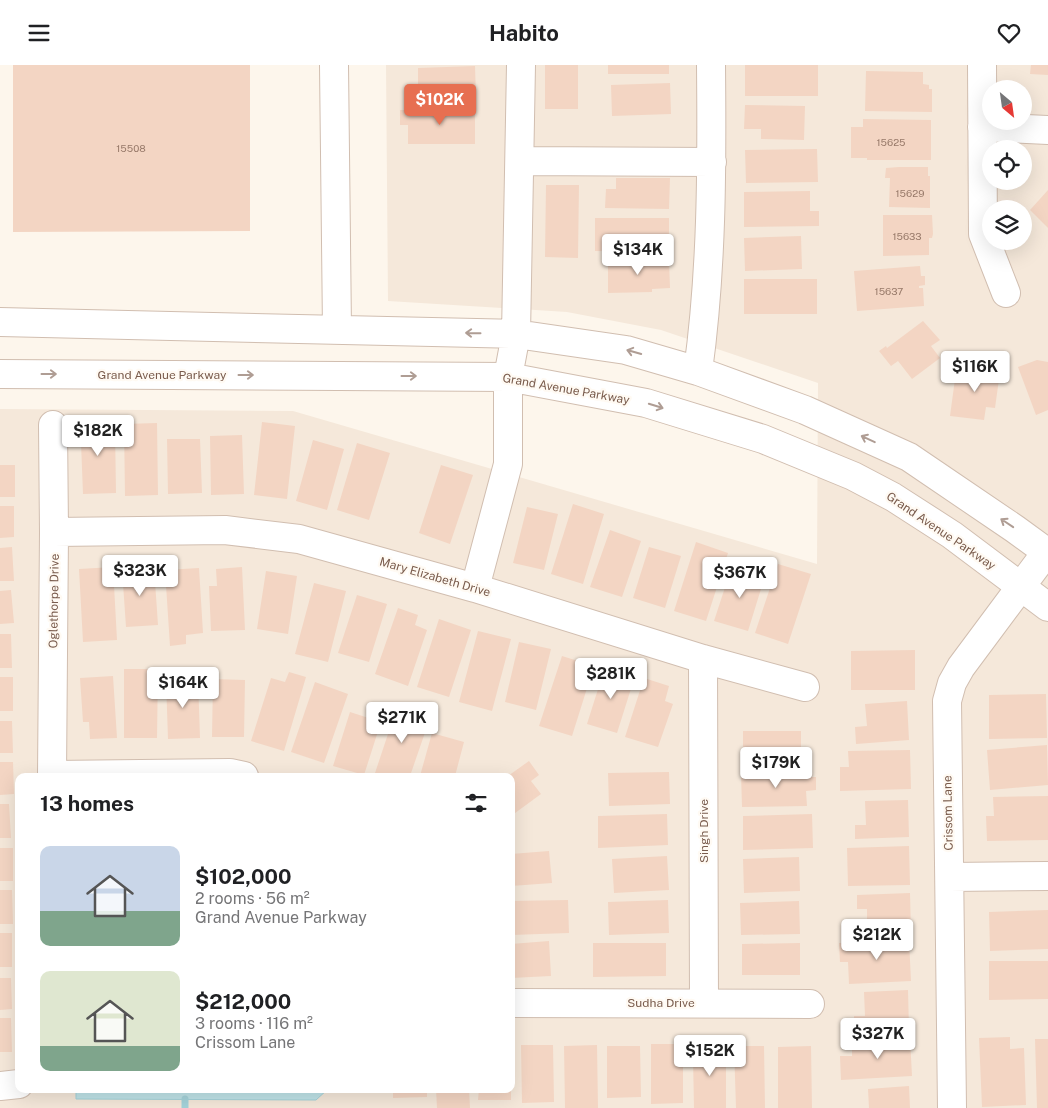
<!DOCTYPE html>
<html lang="en">
<head>
<meta charset="utf-8">
<style>
  body { margin:0; font-family:"Public Sans",sans-serif; background:#f2f2f2; color:#202124; height:100vh; display:flex; flex-direction:column; font-size:19px; white-space:nowrap }
  * { box-sizing:border-box; margin:0 }
  p { font-size:16px; color:#757577 }
  .icon { flex:none; width:28px; height:28px; fill:none; stroke:currentColor; stroke-width:2; stroke-linecap:round; stroke-linejoin:round }
  .map { position:relative; flex:1; overflow:hidden }
  .drawer { position:absolute; left:15px; top:708px; width:500px; height:320px; display:flex; flex-direction:column; background:#fff; border-radius:10px; box-shadow:0 5px 20px #0002 }
  .drawer>* { flex:none }
  .needle { width:32px; rotate:151deg }
  .controls { position:absolute; left:982px; top:15px; display:grid; gap:10px }
  .controls a { display:grid; place-items:center; width:50px; height:50px; border-radius:50%; background:#fff; box-shadow:0 5px 20px #0002; font-size:25px }
  .price { position:absolute; translate:-50% -42px; padding:0 11px; border-radius:5px; background:#fff; color:#222; font-size:16px; line-height:32px; filter:drop-shadow(0 1px 2px #0008) }
  .price::after { content:''; position:absolute; left:50%; top:30px; width:15px; height:11px; margin-left:-8px; background:inherit; clip-path:polygon(0 0,100% 0,50% 100%) }
  .price.active { background:#e76f51; color:#fff }
  ul { padding:0; list-style:none }
  li { display:flex; align-items:center; gap:15px; height:125px; padding:0 25px }
  li span { display:grid; place-items:center; flex:none; width:140px; height:100px; border-radius:10px; color:#555 }
  li>.icon { margin-inline-start:auto }
  span .icon { width:60px; height:60px; fill:#fffc; stroke-width:1 }
  li b { font-size:21px }
  h2 { display:flex; justify-content:space-between; align-items:center; height:60px; padding:0 25px; font-size:21px }
  header { display:flex; justify-content:space-between; align-items:center; height:65px; padding:0 25px; background:#fff; font-size:22px; font-weight:700 }
  .map>svg:first-child { display:block }
  .residential { fill:#f5e8da; fill-rule:evenodd }
  .water { fill:#bfe3e8; stroke:#a5d3da }
  .lines { fill:none; stroke-linecap:round; stroke-linejoin:round }
  .stream { stroke:#a5d3da; stroke-width:7 }
  .building { fill:#f3d5c3 }
  .minor-casing { stroke:#d1beb0; stroke-width:30 }
  .minor { stroke:#fff; stroke-width:28 }
  .oneway { stroke:#af9d94 }
  .labels { text-anchor:middle; stroke-width:4.5; stroke-linejoin:round; paint-order:stroke }
  .number-label { font-size:10px; fill:#987a6a }
  .street-label { font-size:12px; fill:#7a5c4d; stroke:#fffaf3 }
</style>
</head>
<body>
<header><svg class="icon" aria-label="menu" viewBox="0 0 24 24"><path d="M4 6h16M4 12h16M4 18h16"/></svg>Habito<svg class="icon" aria-label="heart" viewBox="0 0 24 24"><path d="M12 20l-8-8c-3-5 5-10 8-4 3-6 11-1 8 4z"/></svg></header>
<div class="map">
<svg width="1048" height="1043" viewBox="0 0 1048 1043">
  <rect width="100%" height="100%" fill="#fdf6ec"/>
  <path class="residential" d="M386 0H1048V1043H0V344L293 346 817 499 818 318 661 265 567 247 388 236ZM991 24H1024V56H991ZM991 84H1024V116H991ZM991 144H1024V176H991ZM19 711H511V1024H19Z"/>
  <path class="water" d="M76 1024H328L316 1035 76 1034Z"/>
  <g class="lines">
    <path class="stream" d="M185 1034V1043"/>
  </g>
  <path class="building" d="M13 0H250V166L13 167Z
    M545 0H578V44H545Z
    M608 0H669V9H608Z
    M745 0H818V31H745Z
    M1031 0H1048V10L1030 9Z
    M475 1 476 32 418 34V3Z
    M866 6 923 7V19L929 20V24H932V47L865 46Z
    M670 18 671 49 612 51 611 20Z
    M745 40 805 41 804 75 761 74V64H744Z
    M475 44V79H408V60H400V45Z
    M863 54 931 55V95H867V93H851V62H863Z
    M817 84 818 117 746 118 745 85Z
    M899 102H928V111H930V143L889 142 890 113H885L886 103Z
    M616 113H670L669 144 605 143 606 124H616Z
    M546 120H579L578 193 545 192Z
    M1048 125V163L1030 145Z
    M810 126V146H819V161L744 162V127Z
    M883 150H932L933 169 932 173H929V190L883 191Z
    M595 153H669V187L595 186Z
    M801 171 802 204 745 206 744 173Z
    M669 195 670 223 652 224V227L608 228V196Z
    M920 201 921 211H925V220L919 221V223H923L924 241 857 246 854 206Z
    M744 214H817V249H744Z
    M923 256 940 275 931 281 940 293 912 314 898 296 891 301 879 286 886 281 887 283Z
    M1037 295 1048 297V345L1036 350 1018 302Z
    M977 300 994 302V306L1000 307 995 343 986 342 984 355 950 351 955 314H963L965 303 977 304Z
    M99 351 100 363H115L116 428 83 429 80 352Z
    M262 357 295 361 287 434 254 430Z
    M157 358 158 430 125 431 124 359Z
    M242 370 244 429 211 430 210 371Z
    M167 374H200L202 428 168 429Z
    M313 375 344 384 327 445 296 436Z
    M357 378 390 388 369 455 337 445Z
    M0 400H15V432H0Z
    M441 400 473 410 450 479 419 468Z
    M573 439 604 449 583 519 551 509Z
    M0 441H14V472L0 473Z
    M527 442 558 449 544 505 513 498Z
    M610 465 641 476 622 532 590 522Z
    M696 477 728 488 706 556 674 546Z
    M12 482 14 516H0V483Z
    M649 482 681 491 665 543 633 533Z
    M778 499 811 509 788 579 755 568Z
    M732 501 765 511 748 566 714 556Z
    M113 502 117 575 83 577 79 504Z
    M154 502 158 560 126 562 122 504Z
    M242 502 245 565 211 566 209 521H217L216 504Z
    M199 503 203 568 186 570V579L170 581 165 505Z
    M266 506 297 511 288 569 257 564Z
    M314 518 346 526 328 597 295 589Z
    M11 525 14 558 0 559V526Z
    M357 530 387 539 369 597 338 588Z
    M398 543 418 550 415 560 427 565 408 621 375 609Z
    M439 554 471 565 449 632 417 622Z
    M478 566 511 574 492 646 459 637Z
    M0 569H11L12 603H0Z
    M519 577 551 584 536 645 505 637Z
    M915 585V625H851V586Z
    M562 591 594 601 572 671 539 661Z
    M605 602 635 611 617 668 587 659Z
    M124 604H158L157 673H124Z
    M289 607 306 612 284 686 251 676 271 613 285 617Z
    M113 611 117 673 90 674 89 657H83L80 613Z
    M0 612H13V646H0Z
    M644 613 669 621 665 636 673 639 658 682 625 672Z
    M198 614 200 673 168 674 166 615Z
    M213 614 245 615 244 672H212Z
    M315 617 348 629 324 698 291 687Z
    M1046 629 1047 673 989 674V630Z
    M907 636 909 675 856 679 855 662 867 661 865 639Z
    M397 642 430 653 410 711H374Z
    M350 647 381 657 364 710 333 701Z
    M0 656H12L13 688H0Z
    M743 666H801V698L743 699Z
    M432 668 464 677 455 711H420Z
    M1047 680 1048 720 990 725 987 685Z
    M910 685 911 724 840 726V702H849L848 686Z
    M529 696 539 710 531 716 541 729 511 751V711H508Z
    M0 697H13L14 729 0 730Z
    M806 706 805 712H816V725L806 726 807 741 742 742 741 708Z
    M669 707 670 739 609 741 608 708Z
    M1048 731V775L987 776 986 751H994L993 732Z
    M908 735 909 772 855 774V760H866L865 736Z
    M0 739H9L11 773H0Z
    M667 749 668 780 598 783V751Z
    M812 749 813 783 743 785V751Z
    M909 781 910 820 848 821 847 783Z
    M0 783H13V816H0Z
    M549 786 552 818 511 821V789Z
    M667 791 669 825 614 828 612 794Z
    M799 792 800 826 744 828 743 794Z
    M0 825H12L13 859H0Z
    M910 828 911 868 867 870V844H857V830Z
    M568 835 569 868 511 870V836Z
    M668 835 669 868 609 870 608 837Z
    M799 836 800 869 741 870 740 838Z
    M1048 845V884L990 886 989 847Z
    M0 868H12V902H0Z
    M909 875 911 916 849 919 848 897H840L839 878Z
    M549 876 551 911 511 913V879Z
    M593 878H666V911L593 912Z
    M800 878V910H742V879Z
    M989 896H1048V934L989 935Z
    M0 913H11L12 944 0 945Z
    M908 925 909 964 854 966V951H865L864 927Z
    M0 953H11L12 987H0Z
    M1010 972V984L1024 983 1026 1040 982 1042 979 973Z
    M910 973 912 1011 841 1015 840 991H852V976Z
    M1035 974H1048V1043H1037Z
    M726 978V1043H694L693 992H701L700 979Z
    M651 979H683V1038L651 1039Z
    M521 980H553L554 1037 522 1038Z
    M597 980 598 1043H565L564 981Z
    M607 981H640L641 1032 607 1033Z
    M734 981H764L765 1043H736Z
    M811 981 812 1043H778V982Z
    M909 1021 910 1043H869L868 1024Z
    M393 1024H427V1032L393 1033Z
    M436 1024H469L470 1043H437Z
    M479 1024H511V1035H478Z"/>
  <g class="lines">
    <g class="minor-casing">
      <path id="minor" d="M334 0 337 265
        M982 0 983 169 1006 228
        M982 62 1048 65
        M520 96 712 97
        M0 257 516 269 626 285 698 306 805 345 909 392 1015 464 1048 488
        M698 306C712 204 712 102 711 0
        M0 309 508 312 646 338 763 374 853 411 893 432 952 470 1048 542
        M54 467 225 465 299 474 475 523 703 594 805 622
        M475 523 508 399V312L516 269 521 0
        M703 594 704 937
        M52 710 230 708 244 711
        M52 711 54 467 53 360
        M950 812 1048 811
        M511 938 810 939
        M0 1021 19 1019
        M952 1043 947 636 952 618 961 602 1048 485"/>
    </g>
    <use href="#minor" class="minor"/>
  </g>
  <defs><path id="oneway-shaft" d="M-6 0H5M1.5-3L5.5 0L1.5 3" fill="none" stroke-width="1.6" stroke-linecap="round" stroke-linejoin="round" transform="scale(1.25)"/></defs>
  <g class="oneway">
    <use href="#oneway-shaft" transform="translate(473 268) rotate(-179)"/>
    <use href="#oneway-shaft" transform="translate(634 287) rotate(-164)"/>
    <use href="#oneway-shaft" transform="translate(49 309)"/>
    <use href="#oneway-shaft" transform="translate(246 310)"/>
    <use href="#oneway-shaft" transform="translate(409 311)"/>
    <use href="#oneway-shaft" transform="translate(656 341) rotate(17)"/>
    <use href="#oneway-shaft" transform="translate(868 374) rotate(-155)"/>
    <use href="#oneway-shaft" transform="translate(1007 458) rotate(-146)"/>
  </g>
  <g class="labels">
    <g class="number-label">
      <text x="891" y="81">15625</text>
      <text x="131" y="87">15508</text>
      <text x="910" y="132">15629</text>
      <text x="907" y="175">15633</text>
      <text x="889" y="230">15637</text>
    </g>
    <g class="street-label">
      <text x="162" y="314">Grand Avenue Parkway</text>
      <text transform="translate(566 324) rotate(10)" y="4">Grand Avenue Parkway</text>
      <text transform="translate(941 466) rotate(34)" y="4">Grand Avenue Parkway</text>
      <text transform="translate(435 512) rotate(16)" y="4">Mary Elizabeth Drive</text>
      <text transform="translate(54 536) rotate(-89)" y="4">Oglethorpe Drive</text>
      <text transform="translate(948 748) rotate(-91)" y="4">Crissom Lane</text>
      <text transform="translate(704 766) rotate(-90)" y="4">Singh Drive</text>
      <text x="661" y="942">Sudha Drive</text>
    </g>
  </g>
</svg>
<div class="controls">
<a><svg class="needle" viewBox="-14 -14 28 28"><path d="M0-13l5 13h-10z" fill="#e53935"/><path d="M0 13l5-13h-10z" fill="#757577"/></svg></a>
<a><svg class="icon" aria-label="locate" viewBox="0 0 24 24"><circle cx="12" cy="12" r="6"/><path d="M12 2v4M12 18v4M2 12h4M18 12h4"/></svg></a>
<a><svg class="icon" aria-label="layers" viewBox="0 0 24 24"><path d="M12 4l9 5-9 5-9-5zM3 14l9 5 9-5"/></svg></a>
</div>
<b class="price active" style="left:440px;top:61px">$102K</b>
<b class="price" style="left:638px;top:211px">$134K</b>
<b class="price" style="left:975px;top:328px">$116K</b>
<b class="price" style="left:98px;top:392px">$182K</b>
<b class="price" style="left:140px;top:532px">$323K</b>
<b class="price" style="left:740px;top:534px">$367K</b>
<b class="price" style="left:611px;top:635px">$281K</b>
<b class="price" style="left:183px;top:644px">$164K</b>
<b class="price" style="left:402px;top:679px">$271K</b>
<b class="price" style="left:776px;top:724px">$179K</b>
<b class="price" style="left:877px;top:896px">$212K</b>
<b class="price" style="left:878px;top:995px">$327K</b>
<b class="price" style="left:710px;top:1012px">$152K</b>
<section class="drawer">
<h2>13 homes<svg class="icon" aria-label="filters" viewBox="0 0 24 24"><path d="M4 7h16M4 17h16"/><circle cx="9" cy="7" r="2"/><circle cx="15" cy="17" r="2"/></svg></h2>
<ul>
<li><span style="background:linear-gradient(#c9d6e8 65%,#7fa58c 0)"><svg class="icon" aria-label="home" viewBox="0 0 24 24"><path d="M3 11l9-7 9 7M6 9v11h12V9"/></svg></span><div><b>$102,000</b><p>2 rooms · 56 m²</p><p>Grand Avenue Parkway</p></div></li>
<li><span style="background:linear-gradient(#dfe7d0 75%,#7fa58c 0)"><svg class="icon" aria-label="home" viewBox="0 0 24 24"><path d="M3 11l9-7 9 7M6 9v11h12V9"/></svg></span><div><b>$212,000</b><p>3 rooms · 116 m²</p><p>Crissom Lane</p></div></li>
</ul>
</section>
</div>
</body>
</html>
